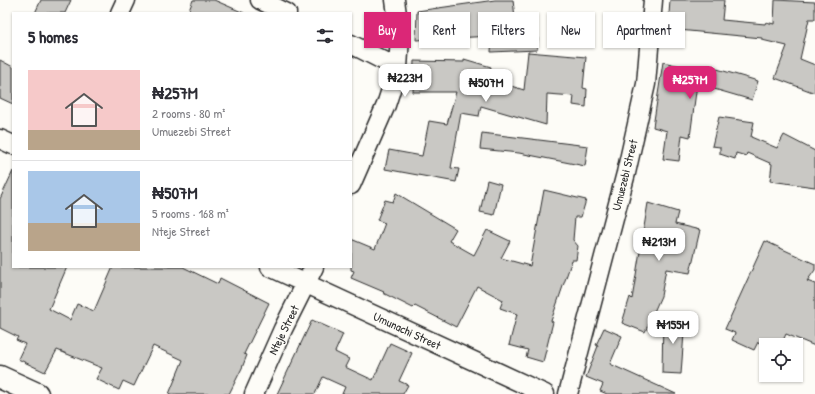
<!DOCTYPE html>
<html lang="en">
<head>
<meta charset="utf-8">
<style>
  body { margin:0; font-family:"Patrick Hand",sans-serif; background:#f7f7f7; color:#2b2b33; height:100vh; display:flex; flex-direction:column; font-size:15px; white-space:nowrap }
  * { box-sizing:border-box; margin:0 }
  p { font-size:13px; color:#7c7c81 }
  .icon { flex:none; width:22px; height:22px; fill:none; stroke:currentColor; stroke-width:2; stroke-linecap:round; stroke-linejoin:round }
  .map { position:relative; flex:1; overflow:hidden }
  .drawer { position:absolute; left:12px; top:12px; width:340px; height:256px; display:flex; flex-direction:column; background:#fff; border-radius:0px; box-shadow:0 1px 3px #0004 }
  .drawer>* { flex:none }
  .top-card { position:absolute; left:364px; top:12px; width:380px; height:36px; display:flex; gap:8px }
  .buttons { position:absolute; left:759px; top:338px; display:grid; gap:8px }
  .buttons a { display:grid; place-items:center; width:44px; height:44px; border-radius:0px; background:#fff; box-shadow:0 1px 3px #0004; font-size:20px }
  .price { position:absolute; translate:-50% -34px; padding:0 9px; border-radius:8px; background:#fff; color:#222; font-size:13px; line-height:26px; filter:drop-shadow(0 1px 2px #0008) }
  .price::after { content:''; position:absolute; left:50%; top:24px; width:12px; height:9px; margin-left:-6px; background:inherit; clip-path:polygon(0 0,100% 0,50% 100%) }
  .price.selected { background:#db2777; color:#fff }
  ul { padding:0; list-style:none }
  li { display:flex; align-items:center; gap:12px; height:100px; padding:0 16px }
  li+li { border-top:1px solid #e1e1e2 }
  li span { display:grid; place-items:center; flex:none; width:112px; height:80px; border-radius:0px; color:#555 }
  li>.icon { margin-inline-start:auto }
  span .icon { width:48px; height:48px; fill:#fffc; stroke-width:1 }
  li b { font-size:17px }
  h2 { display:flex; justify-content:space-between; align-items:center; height:48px; padding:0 16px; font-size:17px }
  .chip { padding:0 14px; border-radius:0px; background:#fff; box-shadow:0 1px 3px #0004; font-size:14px; line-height:36px }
  .chip.selected { background:#db2777; color:#fff }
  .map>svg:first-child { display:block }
  .building { fill:#c9c8c4; stroke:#2b2b2b }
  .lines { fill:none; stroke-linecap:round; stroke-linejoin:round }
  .minor-casing { stroke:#2b2b2b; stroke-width:21 }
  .major-casing { stroke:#2b2b2b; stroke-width:25 }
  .minor { stroke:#fdfcf7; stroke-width:18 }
  .major { stroke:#fdfcf7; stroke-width:22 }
  .labels { text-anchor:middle; stroke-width:3; stroke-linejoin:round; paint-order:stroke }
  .street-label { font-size:12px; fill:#2b2b2b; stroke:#fdfcf7 }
</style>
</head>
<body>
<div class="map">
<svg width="815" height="394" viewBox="0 0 815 394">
  <rect width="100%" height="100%" fill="#fdfcf7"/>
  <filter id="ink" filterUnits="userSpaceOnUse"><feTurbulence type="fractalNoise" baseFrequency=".025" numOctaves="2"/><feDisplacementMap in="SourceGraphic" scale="8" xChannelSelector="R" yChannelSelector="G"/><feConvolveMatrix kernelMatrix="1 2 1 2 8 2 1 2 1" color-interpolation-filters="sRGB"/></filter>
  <g filter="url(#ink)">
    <path class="building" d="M41 0H71L65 13H35Z
      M193 0H214L244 13H188Z
      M495 0H513L517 36 538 38 537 50 491 52 492 36 416 40 417 11Z
      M670 0H724L722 20 765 24 766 22 774 24 775 0 815 2V19H809L800 59 815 65V93L775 78 787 46 762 40V38L668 29Z
      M528 52 586 57 583 88 587 89 586 107 573 105 574 96 547 94 546 125 481 106 479 116 461 113 451 168 459 169 456 182 385 169 389 150 422 156 429 121 447 124 456 92H413L414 61 464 62V59L491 67 488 79 524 90Z
      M0 60 13 67V104L0 98Z
      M663 62 715 74 717 69 758 81 752 100 697 84 690 137 682 135 679 161 663 159 667 131 653 127Z
      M719 117 754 122 751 137 777 148 784 135 815 151V187L770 181 772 164 747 153 746 156 736 153 735 159 720 154V147L712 146Z
      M482 133 588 146 585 166 519 153 480 149Z
      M13 171V267H67L49 309 70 320 77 304 94 311 113 267H183L218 284 220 278 269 303 244 354 247 355 242 368 229 394H169L183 360 153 346 134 386 123 381 119 390 96 379 102 368 57 350 45 372 18 359 25 344 16 340 18 337 0 328V199Z
      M487 180 501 184 494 215 480 212Z
      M544 190 586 200 581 217H575L573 240 578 246 576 260H572L551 321 553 322 543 362 526 357 528 350 509 345 517 314 500 308 503 300 477 286 456 327 415 306 413 308 383 293 384 292 351 278 354 271 351 270V239L375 249 385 223 377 220 385 200 393 202 396 193 456 229 449 241 474 255 487 230 510 241 501 258 530 266Z
      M648 203 678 212 675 224 700 230 690 273 666 269 661 296 645 332 622 323 630 297 632 299Z
      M765 241 815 264V270L807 281 815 284V346L786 334 781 345H764L758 342 754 350 732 340 735 333 725 329Z
      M663 317 685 319 681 374 662 373Z
      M312 320 343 334 335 352 349 359 345 367 373 380 390 343 412 353 399 381 408 385 403 394H342L345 387 323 377 315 394H277Z
      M604 328 622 336 610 364 676 394H607L600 391 603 384 586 377 598 346 596 345Z"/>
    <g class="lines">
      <g class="minor-casing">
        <path id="minor" d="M260 0 287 13
          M120 13 126 0
          M351 44 398 68
          M0 139 13 145
          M351 185 386 105 398 68 400 36 395 0
          M270 267 545 394
          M254 394 283 329 314 267
          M568 394 626 173 646 84 653 0"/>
      </g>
      <g class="major-casing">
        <path id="major" d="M0 377 37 394"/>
      </g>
      <use href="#minor" class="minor"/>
      <use href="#major" class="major"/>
    </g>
  </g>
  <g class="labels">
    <g class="street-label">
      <text transform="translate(625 175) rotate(-76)" y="4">Umuezebi Street</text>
      <text transform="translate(284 330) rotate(-64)" y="4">Nteje Street</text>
      <text transform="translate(407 331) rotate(25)" y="4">Umunachi Street</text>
    </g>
  </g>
</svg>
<div class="buttons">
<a><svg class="icon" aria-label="locate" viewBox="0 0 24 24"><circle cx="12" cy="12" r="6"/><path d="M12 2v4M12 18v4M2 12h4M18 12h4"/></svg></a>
</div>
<b class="price" style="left:405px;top:98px">₦223M</b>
<b class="price selected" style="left:690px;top:100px">₦257M</b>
<b class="price" style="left:486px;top:103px">₦507M</b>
<b class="price" style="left:659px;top:262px">₦213M</b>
<b class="price" style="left:673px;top:345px">₦155M</b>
<div class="top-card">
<a class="chip selected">Buy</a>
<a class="chip">Rent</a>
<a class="chip">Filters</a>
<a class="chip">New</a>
<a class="chip">Apartment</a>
</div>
<section class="drawer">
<h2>5 homes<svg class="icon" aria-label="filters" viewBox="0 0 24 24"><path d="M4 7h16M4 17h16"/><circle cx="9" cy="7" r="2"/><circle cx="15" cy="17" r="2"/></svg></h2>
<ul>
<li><span style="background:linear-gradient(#f6c9c9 75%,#b9a48a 0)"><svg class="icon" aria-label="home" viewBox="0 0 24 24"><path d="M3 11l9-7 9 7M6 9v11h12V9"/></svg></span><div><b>₦257M</b><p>2 rooms · 80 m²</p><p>Umuezebi Street</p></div></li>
<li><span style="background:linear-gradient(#a9c7e8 65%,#b9a48a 0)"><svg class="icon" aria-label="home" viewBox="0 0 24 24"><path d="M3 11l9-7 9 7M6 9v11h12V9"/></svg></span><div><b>₦507M</b><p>5 rooms · 168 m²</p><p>Nteje Street</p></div></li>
</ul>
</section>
</div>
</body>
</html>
